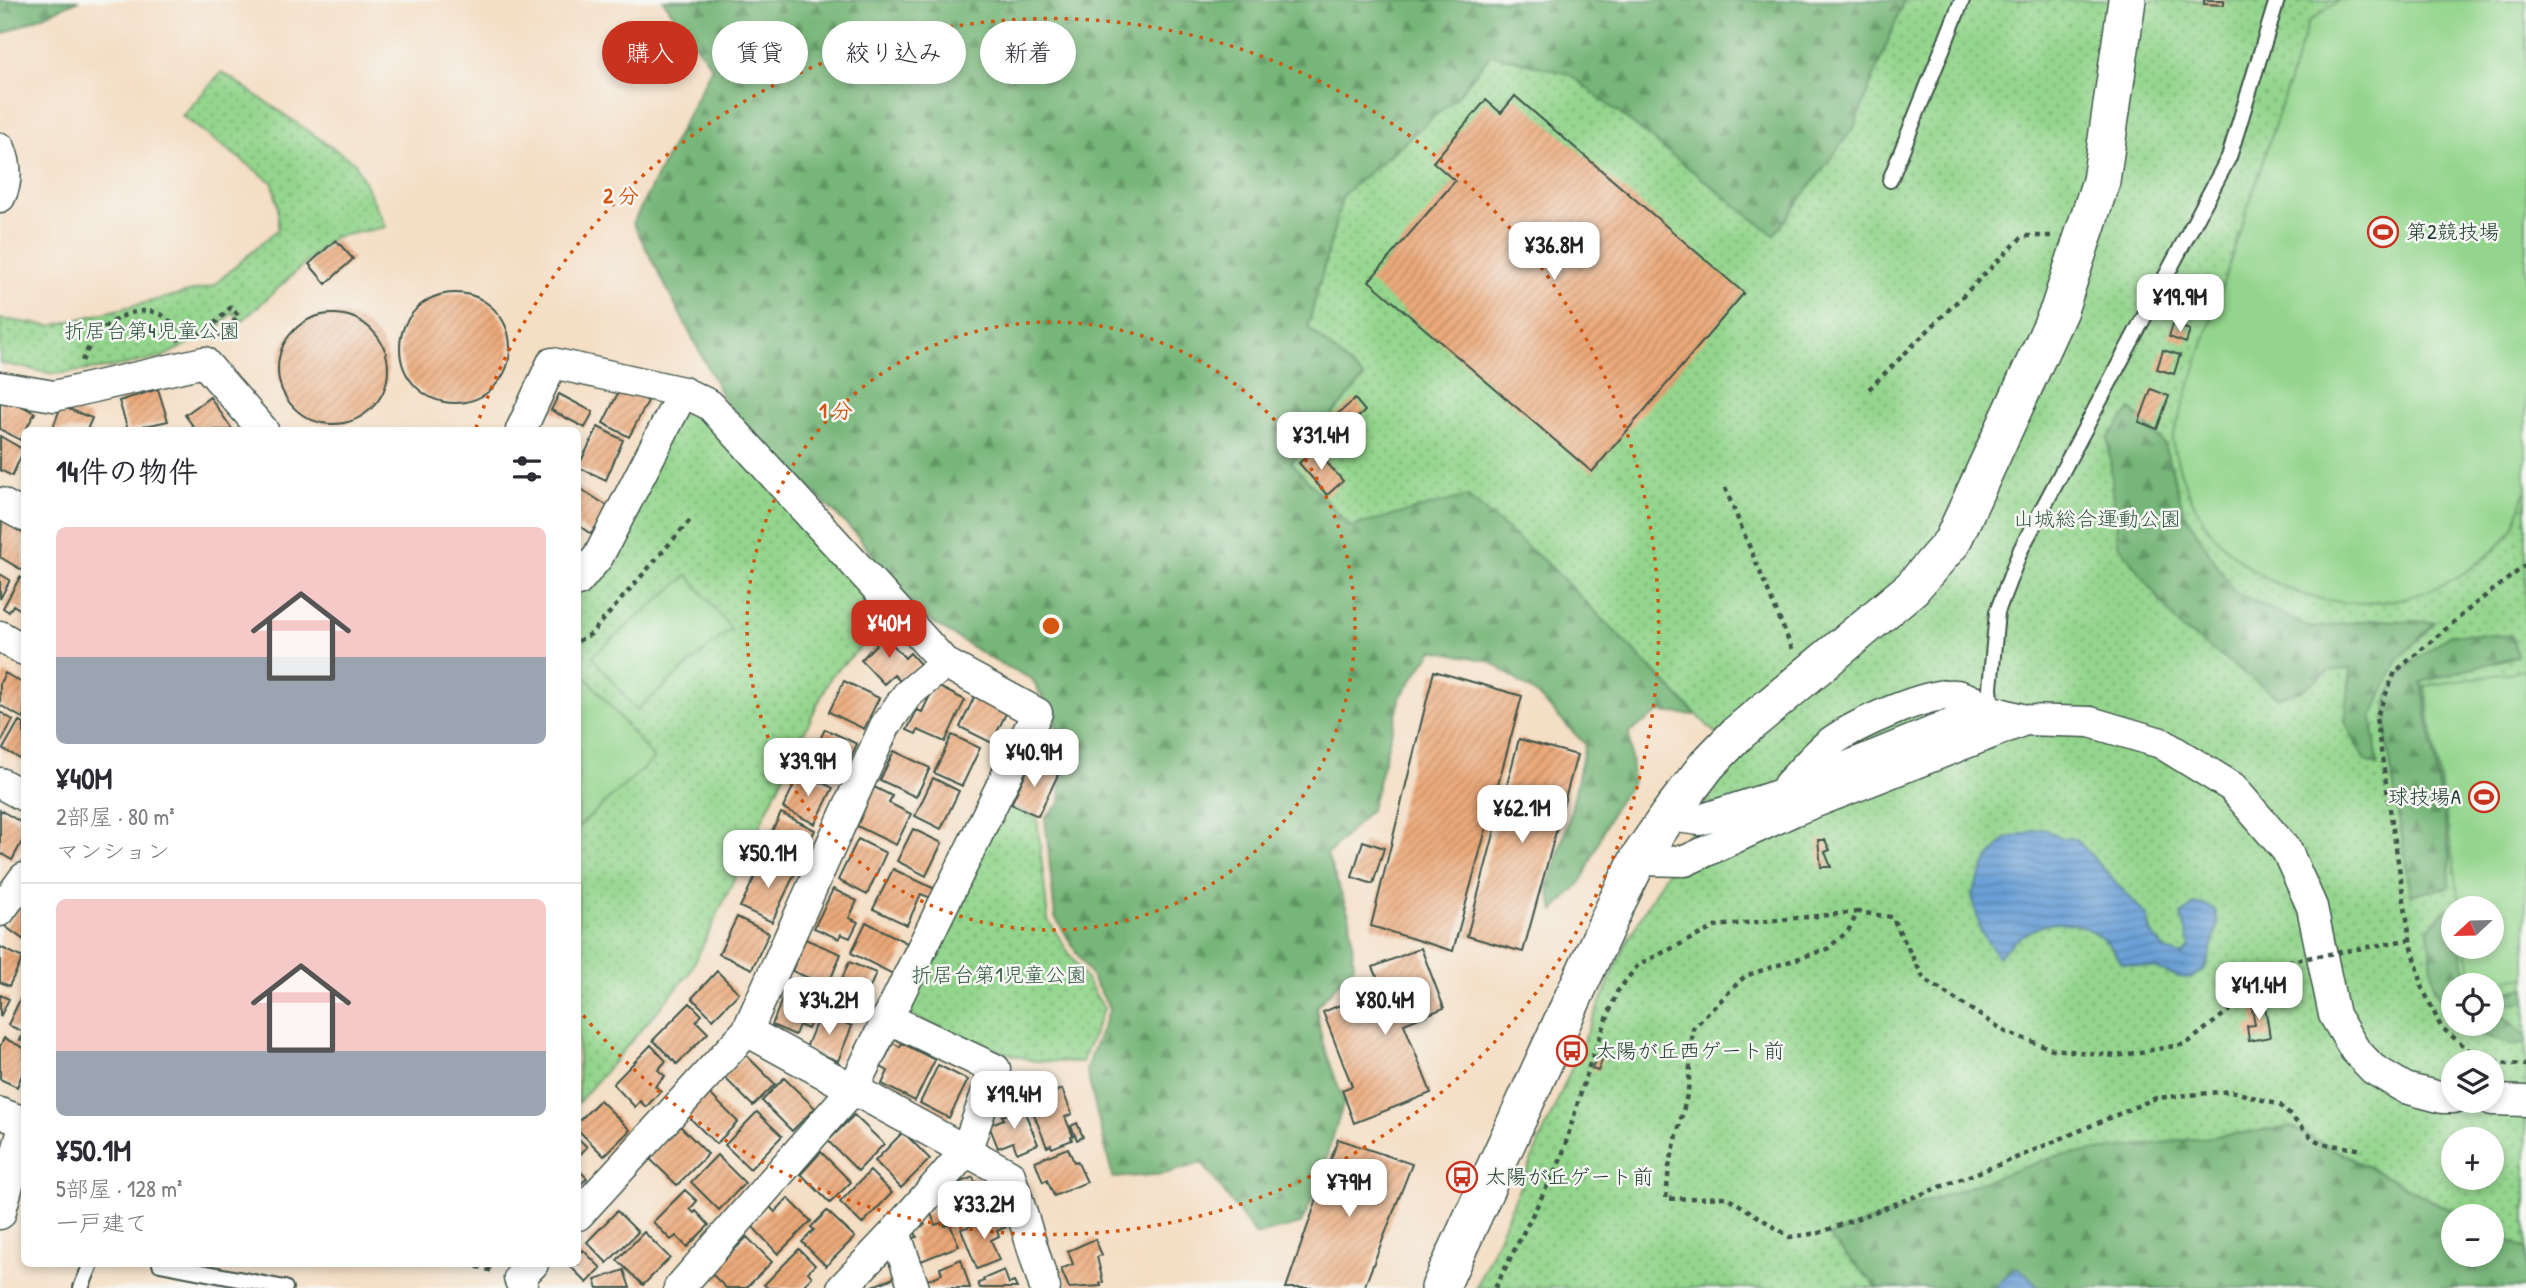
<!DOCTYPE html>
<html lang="ja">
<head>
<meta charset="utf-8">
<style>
  body { margin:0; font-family:"Patrick Hand","Klee One",sans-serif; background:#f7f7f7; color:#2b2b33; height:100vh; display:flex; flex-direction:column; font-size:26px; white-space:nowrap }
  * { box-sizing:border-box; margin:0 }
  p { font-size:23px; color:#7c7c81 }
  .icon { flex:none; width:38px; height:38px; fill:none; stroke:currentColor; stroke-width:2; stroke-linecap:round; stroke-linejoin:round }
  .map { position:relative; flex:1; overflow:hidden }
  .sheet { position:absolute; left:21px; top:427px; width:560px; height:840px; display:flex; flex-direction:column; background:#fff; border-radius:10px; box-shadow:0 4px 10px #0003 }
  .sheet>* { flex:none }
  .hud { position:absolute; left:602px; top:21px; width:665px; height:63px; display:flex; gap:14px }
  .needle { width:46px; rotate:248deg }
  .controls { position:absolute; left:2441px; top:896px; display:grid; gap:14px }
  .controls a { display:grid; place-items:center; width:63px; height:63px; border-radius:50%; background:#fff; box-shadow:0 4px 10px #0003; font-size:35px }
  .price { position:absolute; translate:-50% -60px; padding:0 16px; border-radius:14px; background:#fff; color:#222; font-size:23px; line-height:46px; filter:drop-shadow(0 2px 4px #0008) }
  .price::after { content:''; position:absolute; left:50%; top:42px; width:21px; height:16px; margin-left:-10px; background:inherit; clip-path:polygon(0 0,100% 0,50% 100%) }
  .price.on { background:#c8321e; color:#fff }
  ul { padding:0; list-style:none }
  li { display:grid; align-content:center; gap:14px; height:371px; padding:0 35px }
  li+li { border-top:2px solid #e1e1e2 }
  li span { display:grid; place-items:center; height:217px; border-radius:10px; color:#555 }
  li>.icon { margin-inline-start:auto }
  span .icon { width:126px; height:126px; fill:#fffc; stroke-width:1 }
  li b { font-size:30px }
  h2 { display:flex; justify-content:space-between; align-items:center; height:84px; padding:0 35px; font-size:30px }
  .tag { padding:0 24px; border-radius:32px; background:#fff; box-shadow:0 4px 10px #0003; font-size:24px; line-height:63px }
  .tag.on { background:#c8321e; color:#fff }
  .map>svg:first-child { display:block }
  .grass { fill:url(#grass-dots); stroke:#598960; stroke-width:2; fill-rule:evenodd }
  .forest { fill:url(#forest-firs); stroke:#4a7a56; stroke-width:2 }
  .pitch { fill:#93d58c; stroke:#598960; stroke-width:2 }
  .water { fill:url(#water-rules); stroke:#456e86; stroke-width:2 }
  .building { fill:url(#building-hatch) }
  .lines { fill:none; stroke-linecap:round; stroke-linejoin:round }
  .service-casing { stroke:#3f554a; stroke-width:18 }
  .minor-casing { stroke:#3f554a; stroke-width:33 }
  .tertiary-casing { stroke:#3f554a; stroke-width:40 }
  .path { stroke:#3f554a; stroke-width:4.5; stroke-dasharray:5 5; stroke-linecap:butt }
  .service { stroke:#fff; stroke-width:14 }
  .minor { stroke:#fff; stroke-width:30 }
  .tertiary { stroke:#fff; stroke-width:37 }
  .path-bridge { stroke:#3f554a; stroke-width:4.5; stroke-dasharray:5 5; stroke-linecap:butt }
  .ring { fill:none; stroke:#d45610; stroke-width:3.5; stroke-dasharray:3.5 7 }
  .labels { text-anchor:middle; stroke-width:5; stroke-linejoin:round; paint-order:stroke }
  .poi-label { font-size:21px; fill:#1f3d34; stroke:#f6f6f2; text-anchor:start }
  .park-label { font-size:21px; fill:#365b46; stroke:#f6f6f2 }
  .centre { fill:#d45610; stroke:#f6f6f2; stroke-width:3.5 }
  .ring-label { font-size:21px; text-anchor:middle; font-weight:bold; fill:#d45610; stroke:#f6f6f2; stroke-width:5; stroke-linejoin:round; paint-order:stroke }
</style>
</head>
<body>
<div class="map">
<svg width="2526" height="1288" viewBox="0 0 2526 1288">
  <defs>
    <pattern id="grass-dots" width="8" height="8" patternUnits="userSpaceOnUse" patternTransform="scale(1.75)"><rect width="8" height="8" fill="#93d58c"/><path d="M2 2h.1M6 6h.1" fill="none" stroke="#77ae73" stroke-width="1.8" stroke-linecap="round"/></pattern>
    <pattern id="forest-firs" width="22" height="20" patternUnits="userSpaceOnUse" patternTransform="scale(1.75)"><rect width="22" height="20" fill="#76b678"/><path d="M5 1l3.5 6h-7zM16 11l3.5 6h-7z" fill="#609563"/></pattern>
    <pattern id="water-rules" width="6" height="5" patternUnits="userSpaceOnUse" patternTransform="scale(1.75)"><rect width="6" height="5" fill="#6ba0d7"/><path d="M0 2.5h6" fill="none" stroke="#5784af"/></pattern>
    <pattern id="building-hatch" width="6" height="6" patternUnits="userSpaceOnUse" patternTransform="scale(1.75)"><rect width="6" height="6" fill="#eca979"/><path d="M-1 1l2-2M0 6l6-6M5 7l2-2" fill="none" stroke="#bf8b64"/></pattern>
  </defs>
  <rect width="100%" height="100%" fill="#f6f6f2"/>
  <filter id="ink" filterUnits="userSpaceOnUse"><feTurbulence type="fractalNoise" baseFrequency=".0143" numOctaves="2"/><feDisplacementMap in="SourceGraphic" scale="14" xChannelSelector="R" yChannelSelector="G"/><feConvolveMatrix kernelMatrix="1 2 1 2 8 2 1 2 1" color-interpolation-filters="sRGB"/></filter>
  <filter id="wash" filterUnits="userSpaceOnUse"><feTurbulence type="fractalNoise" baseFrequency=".00686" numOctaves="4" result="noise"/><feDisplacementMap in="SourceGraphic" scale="28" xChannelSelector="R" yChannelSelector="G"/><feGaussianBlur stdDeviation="1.57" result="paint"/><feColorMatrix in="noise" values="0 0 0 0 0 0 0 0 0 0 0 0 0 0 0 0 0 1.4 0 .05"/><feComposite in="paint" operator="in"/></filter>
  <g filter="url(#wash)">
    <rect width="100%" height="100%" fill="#f4dec4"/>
    <path class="grass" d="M1330 0 1854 127 1904 0H2526V1288H1476L1625 945 1723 773 1737 755 1550 566 1315 657 985 234ZM2454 908H2492V947H2454ZM2454 985H2492V1024H2454ZM2454 1062H2492V1101H2454ZM2454 1139H2492V1178H2454ZM2454 1216H2492V1255H2454Z
      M222 72 355 163 386 227 334 237 241 322 233 312 216 330 160 358 107 368 54 374 0 363V319L51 326 213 286 278 229V208L273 183 182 116Z
      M683 392 898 611 831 676 689 974 578 1103V581Z
      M1005 805 1037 818 1048 920 1104 1008 1082 1062 1034 1061 997 1050 911 1016 907 999Z"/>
    <path class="forest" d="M0 0H79L0 35Z
      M663 0H1904L1854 127 1774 235 1569 74 1491 54 1457 97 1343 195 1308 327 1364 378 1291 462 1350 527 1467 496 1550 566 1697 715 1659 712 1629 733 1633 781 1612 811 1582 881 1554 911 1548 886 1570 816 1585 744 1536 694 1490 661 1433 650 1401 696 1371 809 1327 855 1350 918 1354 966 1316 1007 1322 1041 1344 1102 1315 1193 1301 1224 1256 1235 1202 1163 1164 1174 1113 1178 1086 1069 1110 1008 1055 917 1045 817 1060 804 1062 761 1054 717 1032 679 995 661 919 614 856 534 728 407 633 223 712 67Z
      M2131 409 2164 444 2184 512 2234 592 2312 628 2370 620 2435 622 2398 660 2372 717 2378 765 2365 761 2345 722 2351 669 2329 671 2301 691 2278 697 2180 627 2118 544 2108 438Z
      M2450 634 2512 636 2517 656 2422 682 2450 856 2449 887 2411 895 2386 736 2387 699 2402 671Z
      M2453 910 2454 947H2461L2466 981 2471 985H2454V1024H2492V994L2526 988V1002L2497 1006 2498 1011 2526 1036V1044L2511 1045 2453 1024 2434 988 2428 929 2444 911Z
      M2291 1127 2462 1216H2454V1255H2492V1232L2526 1249V1288H1878L1828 1236 2056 1156Z"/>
    <path class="pitch" d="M2339 0H2526V488C2522 499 2520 512 2515 523 2507 541 2486 558 2470 569 2394 621 2292 613 2226 548 2196 519 2181 481 2172 440L2308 23Z
      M688 575 731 629 636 710 592 656Z
      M578 667 654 759 578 827Z
      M2526 670V977L2473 985 2467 947H2492V908H2461L2425 686Z"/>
    <path class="water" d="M2043 828 2061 838 2076 839 2147 916 2152 935 2165 950 2182 956 2191 946 2181 915 2195 904 2206 905 2215 910 2218 925 2205 969 2191 978 2178 977 2154 968 2122 963C2116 955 2110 943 2101 937 2064 909 2026 926 1998 957L1981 932 1972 895 1986 862 2005 839Z
      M2016 1267 2029 1276 2038 1288H1997V1284Z"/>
    <g id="blocks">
      <path class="building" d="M2204 0H2224V5L2204 4Z
        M1515 96 1744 293 1592 472 1369 281 1455 181 1433 162 1486 100 1501 113Z
        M336 240 353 259 326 284 309 264Z
        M400 348a55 55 0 1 1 110 0a55 55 0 1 1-110 0Z
        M2183 298 2198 305 2193 317 2178 310Z
        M278 369a55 55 0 1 1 110 0a55 55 0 1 1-110 0Z
        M2173 324 2190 330 2186 343 2169 337Z
        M2163 350 2180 355 2174 374 2157 369Z
        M621 387 648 401 629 437 603 423Z
        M158 389 168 421 128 430 119 401Z
        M2151 389 2169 396 2157 429 2139 422Z
        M0 394 35 413 20 440 0 429Z
        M559 394 593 412 585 428 551 410Z
        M210 397 232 429 230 430H196L185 415Z
        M1355 399 1365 411 1326 446 1315 434Z
        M61 406 92 418 87 430H52Z
        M598 427 623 440 606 480 578 467Z
        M0 436 24 450 12 476 0 470Z
        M1315 449 1343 481 1327 495 1299 463Z
        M578 487 609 507 591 534 578 525Z
        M2 520 24 534V566L22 570 0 557Z
        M0 574 10 580 0 599Z
        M20 577 24 580V612L13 605 9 612 3 608Z
        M892 628 900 635 892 644 905 658 910 653 920 664 901 682 894 675 884 684 861 660Z
        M1434 671 1522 696 1453 951 1371 926Z
        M5 673 24 684V719L0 705V683Z
        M844 681 879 698 864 729 829 712Z
        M935 685 965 700 945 742 918 730 916 734 907 730 917 710 922 712Z
        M977 691 1009 707 992 743 960 727Z
        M0 712 13 720 0 744Z
        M19 721 24 724V761L3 749Z
        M825 729 857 744 842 776 810 760Z
        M952 735 980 748 962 786 934 773Z
        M1519 739 1577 755 1523 952 1467 936Z
        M894 751 930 768 916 797 880 780Z
        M1031 762 1058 775 1038 816 1011 804Z
        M800 772 833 788 815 824 783 808Z
        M933 778 959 791 941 829 915 816Z
        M874 787 892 796 889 803 911 814 896 845 857 826Z
        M0 810 24 824V838L12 860 0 853Z
        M781 813 815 830 796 870 761 853Z
        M913 829 942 843 926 876 897 861Z
        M858 839 886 853 867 895 838 880Z
        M1818 840H1825L1830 850 1825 852 1831 867H1821Z
        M1363 841 1384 848 1373 884 1352 877Z
        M764 858 795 873 772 922 740 907Z
        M893 869 935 889 931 898 921 894 907 925 873 909Z
        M833 889 857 901 849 918 858 922 850 938 841 934 839 939 814 928Z
        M24 899V940L6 927Z
        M737 917 769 933 752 969 719 954Z
        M866 922 907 943 893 974 851 953Z
        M805 939 841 954 828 986 792 971Z
        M0 947 23 958 9 986 0 982Z
        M1421 948 1444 1008 1404 1024 1431 1093 1354 1123 1342 1090 1352 1086 1323 1012 1382 988 1373 967Z
        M849 962 876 973 860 1011 833 1000Z
        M717 971 739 993 713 1019 692 998Z
        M798 983 823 993 808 1029 799 1025 795 1035 772 1025 786 989 794 992Z
        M24 991V1042L20 1040 24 1032 8 1025Z
        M0 995 9 999 0 1017Z
        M2264 1000 2270 1037 2249 1041 2247 1026 2255 1025 2251 1002Z
        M690 1003 702 1015 696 1021 708 1033 677 1064 653 1040Z
        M820 1013 852 1026 838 1061 806 1048Z
        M4 1038 24 1048V1070L17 1087 0 1079V1046Z
        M893 1043 900 1047 902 1043 935 1060 915 1101 882 1084 888 1071 881 1067Z
        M651 1045 666 1061 658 1070 665 1076 655 1086 661 1091 646 1107 640 1101 635 1107 613 1084Z
        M746 1055 775 1084 753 1106 724 1077Z
        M1597 1055 1603 1058 1598 1071 1592 1069Z
        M938 1065 968 1080 949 1118 920 1103Z
        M784 1078 815 1108 792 1131 762 1101Z
        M1062 1089 1072 1114 1065 1117 1073 1136 1071 1137 1072 1140 1052 1148 1051 1145 1047 1147 1029 1102Z
        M707 1091 738 1122 716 1144 685 1113Z
        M600 1100 630 1130 604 1156 578 1130V1122Z
        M1023 1108 1038 1144 1017 1153 1013 1142 998 1148 989 1125 1004 1119 1002 1116Z
        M757 1112 782 1136 750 1169 725 1145Z
        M854 1115 884 1144 858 1171 828 1141Z
        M1077 1123 1083 1137 1077 1140 1071 1126Z
        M679 1125 708 1154 677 1185 648 1157Z
        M903 1132 930 1159 901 1188 875 1161Z
        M578 1138 587 1147 578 1157Z
        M1338 1139 1412 1164 1364 1288H1286Z
        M1068 1148 1074 1162 1077 1161 1087 1182 1054 1196 1047 1180 1043 1182 1035 1161Z
        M821 1152 851 1182 830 1203 801 1174Z
        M717 1155 745 1183 719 1210 691 1182Z
        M578 1169 587 1178 578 1187Z
        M870 1171 892 1193 862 1224 840 1202Z
        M973 1177 978 1190 985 1187 986 1191 990 1189 993 1196 989 1198 993 1208 957 1221 952 1209 959 1206 951 1186Z
        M685 1190 697 1201 690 1209 694 1213 696 1211 709 1225 687 1247 676 1236 671 1240 653 1222Z
        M788 1198 811 1221 778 1254 752 1226 770 1207 775 1212Z
        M617 1211 638 1232 607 1263 587 1242Z
        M827 1211 855 1237 826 1266 802 1242 814 1230 811 1227Z
        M931 1213 935 1225 944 1222 945 1226 950 1224 959 1246 921 1261 912 1239 917 1237 914 1229 925 1225 921 1217Z
        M1002 1215 1006 1227 997 1231 999 1236 991 1240 999 1260 977 1269 961 1229Z
        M644 1232 670 1258 643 1285 617 1260Z
        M747 1237 772 1262 746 1288H726L711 1273Z
        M1095 1239 1102 1255 1097 1257 1103 1282 1100 1283 1101 1286 1069 1288 1061 1269 1073 1264 1068 1251Z
        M799 1249 815 1265 808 1272 812 1277 801 1288H768L764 1285Z
        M583 1250 601 1268 587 1283 569 1265 578 1264V1256Z
        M961 1259 970 1288H928L925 1281 942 1274 940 1268Z
        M624 1270 630 1288H598L595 1280Z
        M1004 1270 1009 1284 1014 1282 1017 1288H980L978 1283 984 1281 983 1279Z
        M896 1277 901 1288H868Z"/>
    </g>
  </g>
  <g filter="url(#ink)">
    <use href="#blocks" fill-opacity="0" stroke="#3f554a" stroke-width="2"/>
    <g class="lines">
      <g class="service-casing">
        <path id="service" d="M1890 180 1962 0
          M1992 711 1990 688 1997 612 2021 549 2229 157 2277 0
          M160 1264 285 1288
          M81 1288 91 1264"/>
      </g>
      <g class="minor-casing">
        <path id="minor" d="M0 148C7 165 8 181 0 197
          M0 387 54 396 204 362 263 430
          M521 430 552 363 683 392 710 405 945 663 1037 713 853 1089 679 1288
          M0 503 24 516
          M578 581 598 557 683 392
          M0 636 24 650
          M0 783 24 796
          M1788 785C1802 771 1815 754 1831 742 1855 725 1928 691 1957 695 1969 697 1981 706 1992 711
          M1668 816 1700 820 1778 795 1969 717 1992 711 2025 720 2090 722 2161 743 2232 787 2287 851 2312 907 2334 1015 2355 1050 2373 1069 2405 1088 2443 1098H2454
          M1638 860 1685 861 1793 811 2025 720
          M0 911 24 878
          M747 1031 1010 1175 1045 1288
          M2492 1100 2526 1101
          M0 1113 24 1122
          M0 1214 24 1126
          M578 1215 747 1031 885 726 907 695 945 663
          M895 1232 914 1288
          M523 1288 519 1278 533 1264
          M842 1288 895 1232 966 1151 995 1069 887 1018"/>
      </g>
      <g class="tertiary-casing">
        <path id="tertiary" d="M1440 1288 1618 900 1638 860 1668 816 1707 765 1738 733 1912 588 1952 542 2059 310 2101 181 2127 0"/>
      </g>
      <path class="path" d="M197 335 212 326 231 307 239 316 217 338
        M82 361C86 352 92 341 99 333 124 306 172 298 179 343
        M1869 389 2023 236H2054
        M1725 488 1792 649
        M2526 565 2475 604 2395 672 2376 718 2410 939 2423 989 2441 1027 2476 1056 2507 1064 2526 1065
        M578 641 591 634 691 519
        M2396 942 2410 939
        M2268 965 2249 976 2236 1005 2186 1044 2117 1056 2052 1049 2006 1032 1924 979 1892 917 1858 912 1848 931 1827 949 1745 976 1693 1028 1688 1091 1669 1167 1666 1199 1727 1197 1790 1237 1819 1233 2011 1160 2156 1098 2231 1091 2280 1105 2313 1139 2324 1144 2364 1150
        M467 1264 493 1271
        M1495 1288 1561 1159 1588 1069 1617 992 1638 965 1717 926 1857 912"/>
      <use href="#service" class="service"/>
      <use href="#minor" class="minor"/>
      <use href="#tertiary" class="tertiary"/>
      <path class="path-bridge" d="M2268 965 2396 942"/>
    </g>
  </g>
  <g class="ring">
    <circle cx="1051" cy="626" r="304"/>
    <path d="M476 428A608 608 0 1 1 578 1009"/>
  </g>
  <defs>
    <g id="stadium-ring" transform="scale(1.575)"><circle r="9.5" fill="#f6f6f2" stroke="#c8321e" stroke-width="1.5"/><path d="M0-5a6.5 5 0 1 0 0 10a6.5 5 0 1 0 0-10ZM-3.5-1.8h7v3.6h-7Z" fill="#c8321e"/></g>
    <g id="bus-ring" transform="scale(1.575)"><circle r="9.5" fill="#f6f6f2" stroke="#c8321e" stroke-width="1.5"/><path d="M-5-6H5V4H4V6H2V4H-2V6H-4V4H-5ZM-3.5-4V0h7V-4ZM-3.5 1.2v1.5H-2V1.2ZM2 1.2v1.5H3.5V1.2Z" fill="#c8321e"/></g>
  </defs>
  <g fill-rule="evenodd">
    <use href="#stadium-ring" x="2383" y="232"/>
    <use href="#stadium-ring" x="2484" y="797"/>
    <use href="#bus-ring" x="1572" y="1051"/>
    <use href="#bus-ring" x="1462" y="1177"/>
  </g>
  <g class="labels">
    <g class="poi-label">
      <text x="2406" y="239">第2競技場</text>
      <text x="2461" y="804" text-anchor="end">球技場A</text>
      <text x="1595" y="1058">太陽が丘西ゲート前</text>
      <text x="1485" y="1184">太陽が丘ゲート前</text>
    </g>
    <g class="park-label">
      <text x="152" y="338">折居台第4児童公園</text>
      <text x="2097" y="526">山城総合運動公園</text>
      <text x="999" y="982">折居台第1児童公園</text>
    </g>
  </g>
  <circle cx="1051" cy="626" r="10" class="centre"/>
  <g class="ring-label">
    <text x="621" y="203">2 分</text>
    <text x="836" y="418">1 分</text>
  </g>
</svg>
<div class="controls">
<a><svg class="needle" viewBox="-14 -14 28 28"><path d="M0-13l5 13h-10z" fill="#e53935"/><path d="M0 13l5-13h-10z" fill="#7c7c81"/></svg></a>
<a><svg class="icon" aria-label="locate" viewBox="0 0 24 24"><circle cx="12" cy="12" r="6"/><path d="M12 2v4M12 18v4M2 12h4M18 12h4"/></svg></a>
<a><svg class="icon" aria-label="layers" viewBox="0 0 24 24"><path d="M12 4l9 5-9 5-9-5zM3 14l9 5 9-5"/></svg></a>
<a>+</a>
<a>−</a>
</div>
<b class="price" style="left:1554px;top:282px">¥36.8M</b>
<b class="price" style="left:2180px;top:334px">¥19.9M</b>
<b class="price" style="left:1321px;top:472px">¥31.4M</b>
<b class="price on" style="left:889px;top:660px">¥40M</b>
<b class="price" style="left:1034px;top:789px">¥40.9M</b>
<b class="price" style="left:808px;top:798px">¥39.9M</b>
<b class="price" style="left:1522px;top:845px">¥62.1M</b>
<b class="price" style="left:768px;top:890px">¥50.1M</b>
<b class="price" style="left:2259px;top:1022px">¥41.4M</b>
<b class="price" style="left:829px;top:1037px">¥34.2M</b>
<b class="price" style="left:1385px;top:1037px">¥80.4M</b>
<b class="price" style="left:1014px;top:1131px">¥19.4M</b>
<b class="price" style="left:1349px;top:1219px">¥79M</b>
<b class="price" style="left:984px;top:1241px">¥33.2M</b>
<div class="hud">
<a class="tag on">購入</a>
<a class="tag">賃貸</a>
<a class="tag">絞り込み</a>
<a class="tag">新着</a>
</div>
<section class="sheet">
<h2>14件の物件<svg class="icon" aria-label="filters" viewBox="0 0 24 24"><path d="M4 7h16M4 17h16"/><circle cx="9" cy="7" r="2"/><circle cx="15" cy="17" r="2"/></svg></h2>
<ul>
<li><span style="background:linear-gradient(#f6c9c9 60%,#9aa5b1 0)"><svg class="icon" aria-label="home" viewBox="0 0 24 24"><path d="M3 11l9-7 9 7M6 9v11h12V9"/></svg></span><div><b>¥40M</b><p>2部屋 · 80 m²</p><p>マンション</p></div></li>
<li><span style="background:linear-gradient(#f6c9c9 70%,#9aa5b1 0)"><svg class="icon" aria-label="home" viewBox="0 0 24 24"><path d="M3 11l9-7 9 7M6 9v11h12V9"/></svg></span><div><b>¥50.1M</b><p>5部屋 · 128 m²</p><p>一戸建て</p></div></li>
</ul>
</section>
</div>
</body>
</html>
